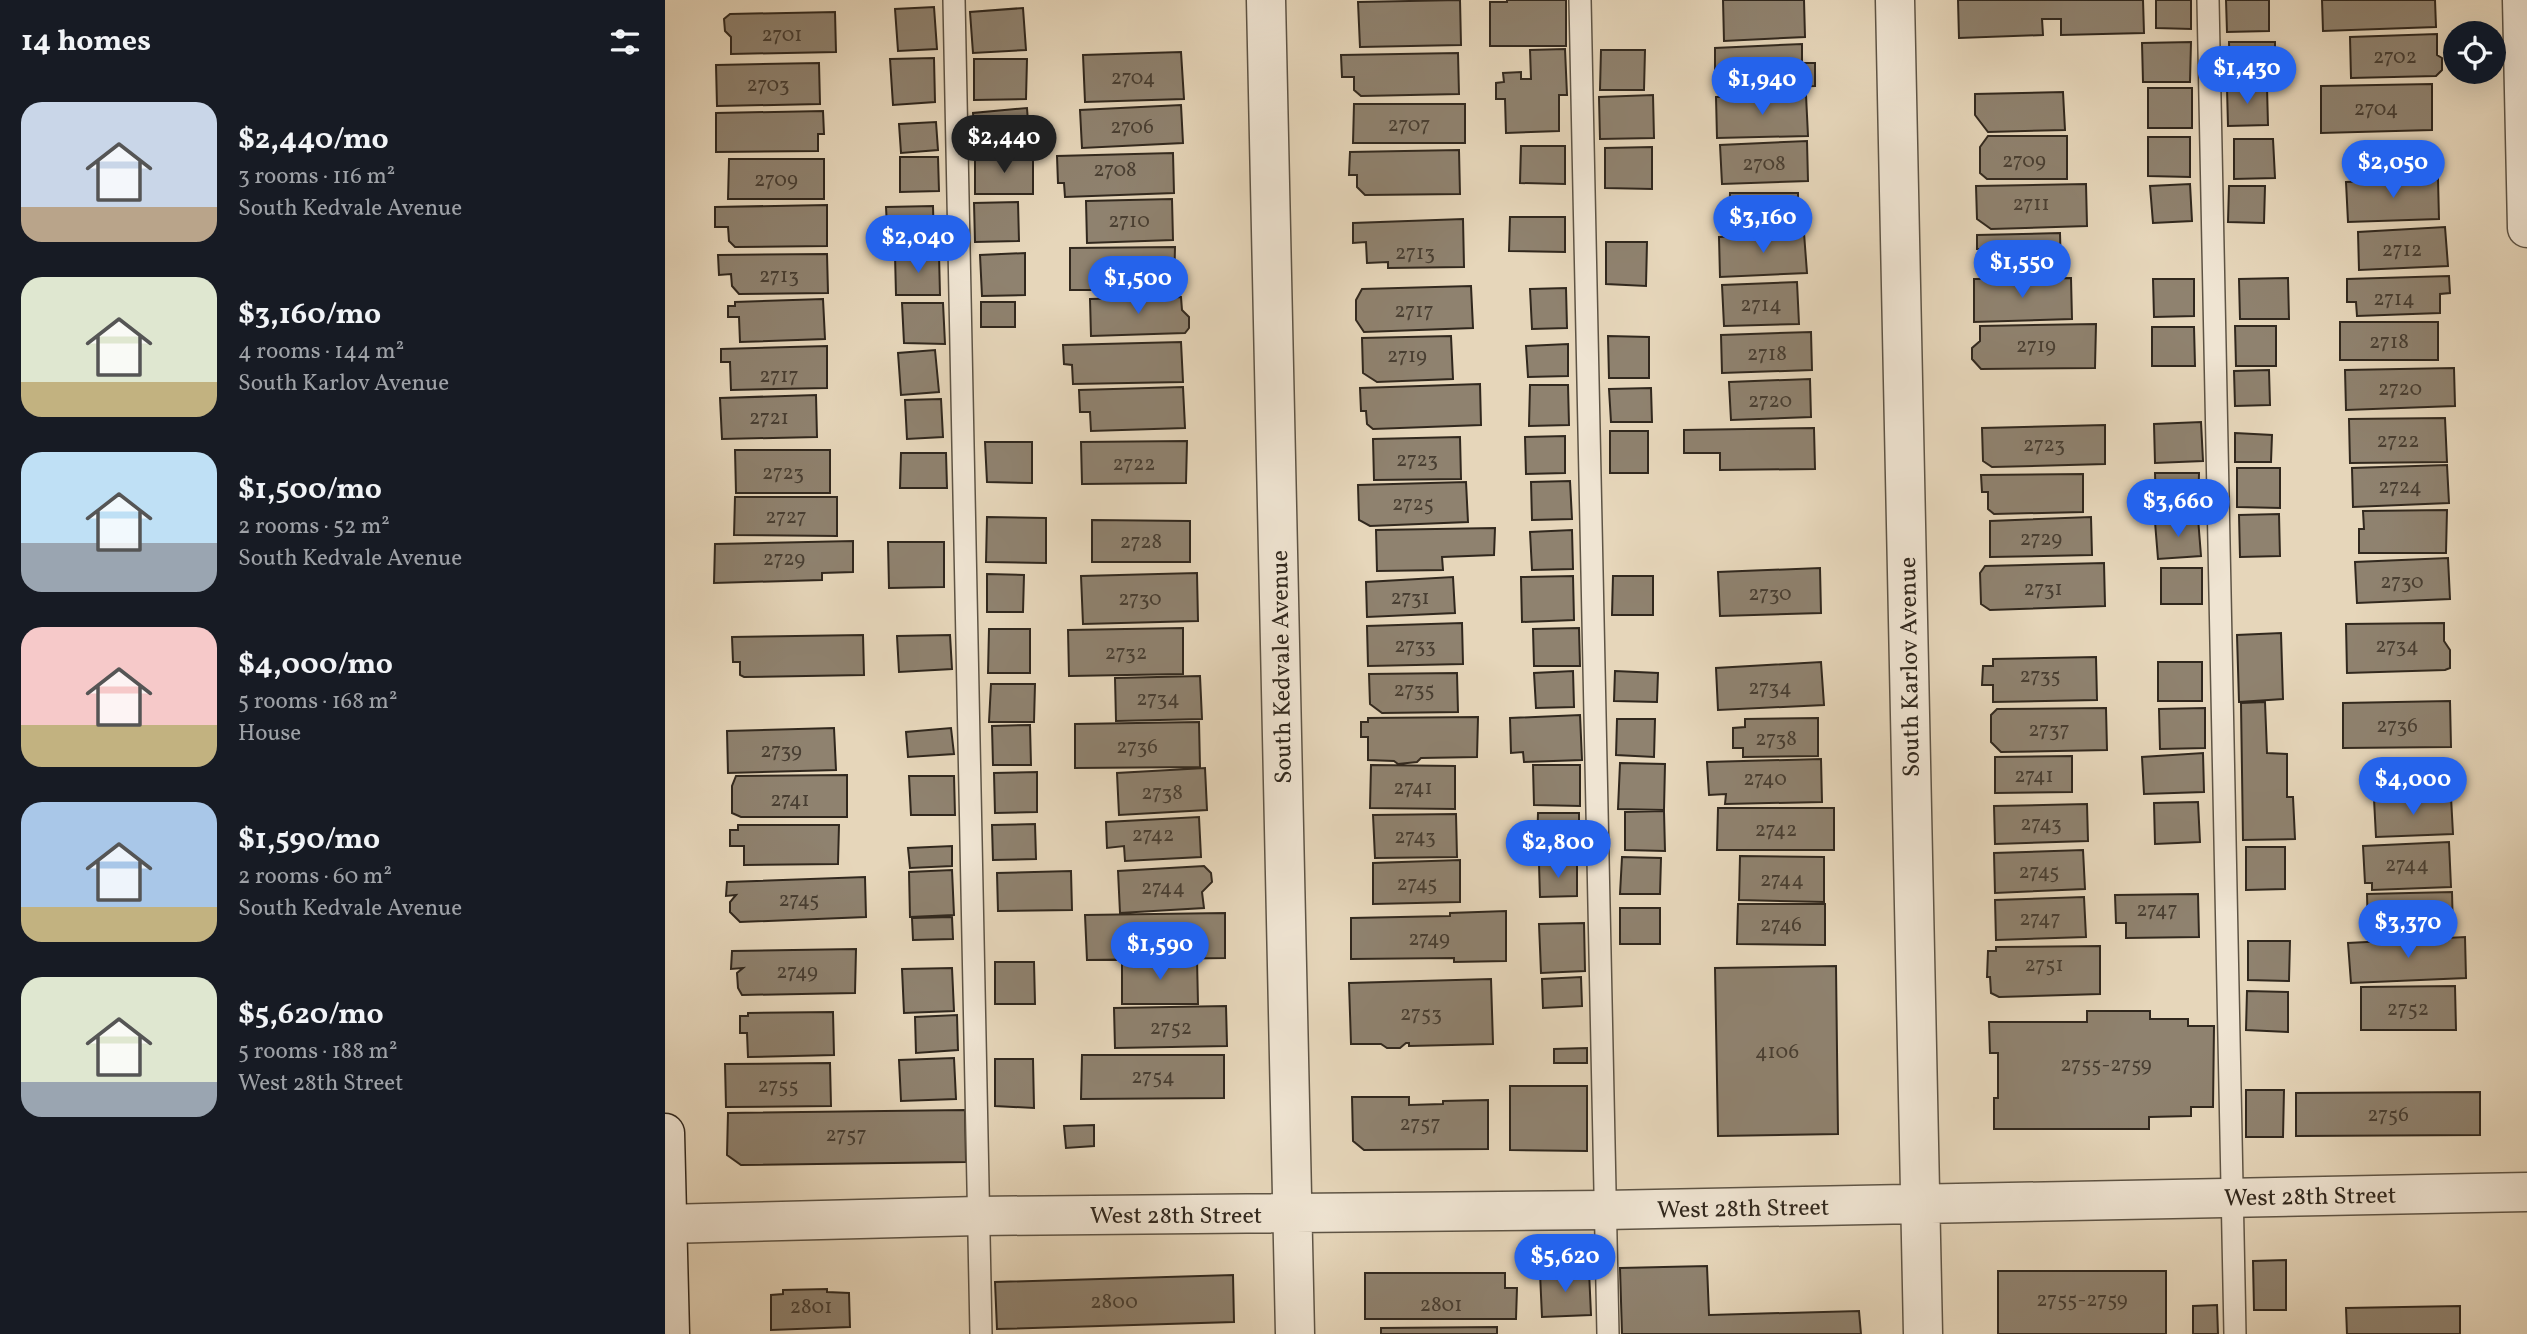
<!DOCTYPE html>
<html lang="en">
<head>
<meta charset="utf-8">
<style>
  body { margin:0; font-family:Vollkorn,serif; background:#242831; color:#f1f3f6; height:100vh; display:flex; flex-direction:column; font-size:26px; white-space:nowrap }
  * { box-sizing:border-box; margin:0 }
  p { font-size:23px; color:#9ea1a6 }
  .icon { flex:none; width:38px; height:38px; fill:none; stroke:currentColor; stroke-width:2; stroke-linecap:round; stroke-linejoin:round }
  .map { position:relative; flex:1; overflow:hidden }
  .drawer { display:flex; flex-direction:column; background:#171b24; width:665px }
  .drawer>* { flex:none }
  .fabs { position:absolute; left:1778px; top:21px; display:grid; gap:14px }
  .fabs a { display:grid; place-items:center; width:63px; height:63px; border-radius:50%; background:#171b24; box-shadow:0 7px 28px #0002; font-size:35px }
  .price { position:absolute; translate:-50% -60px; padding:0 16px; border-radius:24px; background:#2563eb; color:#fff; font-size:23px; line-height:46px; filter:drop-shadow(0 2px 4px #0008) }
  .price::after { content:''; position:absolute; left:50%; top:42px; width:21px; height:16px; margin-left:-10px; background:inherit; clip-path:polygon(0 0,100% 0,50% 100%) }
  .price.selected { background:#222; color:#fff }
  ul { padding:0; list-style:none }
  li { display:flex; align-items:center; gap:21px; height:175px; padding:0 21px }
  li span { display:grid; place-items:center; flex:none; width:196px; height:140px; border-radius:21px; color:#555 }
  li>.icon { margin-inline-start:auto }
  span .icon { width:84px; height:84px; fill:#fffc; stroke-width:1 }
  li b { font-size:30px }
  h2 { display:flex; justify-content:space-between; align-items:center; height:84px; padding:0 21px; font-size:30px }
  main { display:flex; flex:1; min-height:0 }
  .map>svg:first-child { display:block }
  .building { fill:#8f826f; stroke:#31281e; stroke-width:2 }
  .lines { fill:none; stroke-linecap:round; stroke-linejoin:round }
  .lane-casing { stroke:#5e5445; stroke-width:24 }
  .street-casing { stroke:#5e5445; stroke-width:41 }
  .secondary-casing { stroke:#31281e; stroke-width:41 }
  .lane { stroke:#efe4d2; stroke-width:21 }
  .street { stroke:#efe4d2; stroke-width:38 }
  .secondary { stroke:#efe4d2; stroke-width:38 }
  .labels { text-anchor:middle; stroke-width:7; stroke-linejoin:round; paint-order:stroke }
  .number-label { font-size:21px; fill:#483e32 }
  .street-label { font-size:24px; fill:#31281e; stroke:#efe4d2 }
</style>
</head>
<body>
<main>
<section class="drawer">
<h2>14 homes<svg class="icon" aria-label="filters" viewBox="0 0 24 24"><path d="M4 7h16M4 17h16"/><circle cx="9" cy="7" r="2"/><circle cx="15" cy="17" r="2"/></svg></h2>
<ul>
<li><span style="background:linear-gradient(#c9d6e8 75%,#b9a48a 0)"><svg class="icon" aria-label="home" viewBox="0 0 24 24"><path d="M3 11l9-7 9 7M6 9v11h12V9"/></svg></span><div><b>$2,440/mo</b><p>3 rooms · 116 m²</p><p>South Kedvale Avenue</p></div></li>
<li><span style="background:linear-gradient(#dfe7d0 75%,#c2b280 0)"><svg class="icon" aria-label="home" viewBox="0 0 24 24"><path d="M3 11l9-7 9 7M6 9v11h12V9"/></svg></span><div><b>$3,160/mo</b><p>4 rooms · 144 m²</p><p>South Karlov Avenue</p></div></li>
<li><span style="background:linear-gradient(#bfe0f5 65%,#9aa5b1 0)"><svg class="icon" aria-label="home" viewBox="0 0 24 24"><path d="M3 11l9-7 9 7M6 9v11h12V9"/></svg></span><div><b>$1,500/mo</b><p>2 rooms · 52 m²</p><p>South Kedvale Avenue</p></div></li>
<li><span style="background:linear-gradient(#f6c9c9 70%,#c2b280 0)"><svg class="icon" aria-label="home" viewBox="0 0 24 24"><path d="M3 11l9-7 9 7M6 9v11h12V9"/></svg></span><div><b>$4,000/mo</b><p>5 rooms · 168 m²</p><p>House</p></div></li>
<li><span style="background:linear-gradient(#a9c7e8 75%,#c2b280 0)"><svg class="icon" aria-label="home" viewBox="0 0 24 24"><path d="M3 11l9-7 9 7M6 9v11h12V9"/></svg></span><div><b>$1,590/mo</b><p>2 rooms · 60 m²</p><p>South Kedvale Avenue</p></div></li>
<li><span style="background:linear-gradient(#dfe7d0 75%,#9aa5b1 0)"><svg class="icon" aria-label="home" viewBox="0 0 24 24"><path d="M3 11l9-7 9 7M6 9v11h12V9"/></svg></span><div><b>$5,620/mo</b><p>5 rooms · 188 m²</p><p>West 28th Street</p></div></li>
</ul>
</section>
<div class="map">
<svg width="1862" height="1334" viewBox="0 0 1862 1334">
  <rect width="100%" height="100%" fill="#e6d6ba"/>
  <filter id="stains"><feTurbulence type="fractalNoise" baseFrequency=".00286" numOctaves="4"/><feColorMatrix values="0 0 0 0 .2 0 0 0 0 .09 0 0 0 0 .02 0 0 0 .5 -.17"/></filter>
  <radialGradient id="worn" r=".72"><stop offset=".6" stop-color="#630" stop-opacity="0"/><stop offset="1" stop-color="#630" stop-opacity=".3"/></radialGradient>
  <path class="building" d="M795 0 796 45 695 47 693 2Z
    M842 0H901V46H825V2H842Z
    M1058 0H1139L1140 37 1059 41Z
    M1293 0H1478L1479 33 1396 35V19H1377L1378 35 1294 38Z
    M1491 0H1526V29L1491 28Z
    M1561 0H1604V31L1562 32Z
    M1657 0H1770L1771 27 1658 31Z
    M269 7 272 49 233 51 230 9Z
    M358 8 361 50 308 53 305 12Z
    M170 12 171 52 66 54V37L60 31 59 19 65 14Z
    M1772 34V55L1777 58V70L1771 76 1686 78 1685 37Z
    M1526 42 1525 82H1478L1477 43Z
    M1564 42H1610V82H1565Z
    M1137 44V63H1150V86L1050 89V48Z
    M900 49 902 95H894V131L841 133 840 99H831V83L839 82 838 73 856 72V79H866L865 50Z
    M936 50H980L979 90H935Z
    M516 52 519 99 420 102 418 55Z
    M793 53 794 94 696 96 689 90V77H677L676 55Z
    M269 58 270 102 228 105 225 59Z
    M309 59H362L361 99 309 100Z
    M154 63 155 104 52 106 51 65Z
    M1767 84V130L1656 133V86Z
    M1602 87 1603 125 1563 126 1562 88Z
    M1483 88H1527V128H1483Z
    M1398 92 1400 130 1323 132 1310 115V94Z
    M988 95 989 138 935 139 934 97Z
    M1141 95 1143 136 1052 138 1051 97Z
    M689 104H800V143H688Z
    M516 105 518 143 417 148 415 110Z
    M362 108 365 150 311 153 308 113Z
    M158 111 159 134H153V151L51 152V113Z
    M271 122 273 150 236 153 234 124Z
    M1323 136H1402V179H1322L1315 173V147Z
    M1483 137H1525V177L1483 176Z
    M1569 139H1608L1610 178 1569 179Z
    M1142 141 1143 181 1057 184 1055 145Z
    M856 146H900V184L855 183Z
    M987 147V189L940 188V148Z
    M794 150 795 194 700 195 692 187V175H684L685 152Z
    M508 153 509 193 400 197 399 183H393L392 156Z
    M368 156V194H310V157Z
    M235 157H273L274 191 235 192Z
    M64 159H159V199H63Z
    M1773 179 1774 219 1683 222 1681 182Z
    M1421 184 1422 226 1326 229 1312 219 1311 186Z
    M1525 184 1527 221 1488 223 1485 186Z
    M1564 186H1600L1599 223 1563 222Z
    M1065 193H1133V230L1064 231Z
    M507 199 508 240 422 243 421 201Z
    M353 202 354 241 310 242 309 203Z
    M162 205V246L70 247 64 241 63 227H50V207Z
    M268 206 269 244 223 246 221 207Z
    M845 217H900V252L844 251Z
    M798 219 799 267 723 268V262L702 263 701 242 688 243V223Z
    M1780 227 1783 266 1694 270 1693 232Z
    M1139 233 1142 273 1055 277 1054 237Z
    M1395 233 1396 271 1320 273V249H1312V235Z
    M941 242H982L981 286 941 284Z
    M510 247 509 290H405V248Z
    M360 253V295L317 296 315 255Z
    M162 254 163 293 74 294 67 286 66 274 54 275 53 255Z
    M274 254 275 295H231L230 255Z
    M1784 276 1785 293 1775 294V313L1692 316 1691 302H1682V279Z
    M1406 278 1407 319 1309 322V279Z
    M1623 278 1624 319H1575L1574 279Z
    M1488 279H1529V316L1489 317Z
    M1132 282 1134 324 1059 326 1057 285Z
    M806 286 808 328 699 332 691 320V300L697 289Z
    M901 288 902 328 867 329 865 289Z
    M516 297 517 310 524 317V328L520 333 426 336 425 299Z
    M158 299 160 339 75 342 74 317H63V306H70V302Z
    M316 302H350V327H316Z
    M237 303H278L280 344 239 343Z
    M1675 322H1773V360H1675Z
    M1431 324 1430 368 1316 369 1307 359V348L1315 341V326Z
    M1570 326H1611V366H1571Z
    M1487 327H1529L1530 366H1487Z
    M1146 332 1147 370 1057 373 1056 335Z
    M786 336 788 379 712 382 698 373 697 338Z
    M943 336 984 337V378H944Z
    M516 342 518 382 408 384 407 365 399 364 398 345Z
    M903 344V376L863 377 861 346Z
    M162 346V388L66 390 65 362H56V349Z
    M270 350 274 392 236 395 233 353Z
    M1789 368 1790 406 1681 410 1680 370Z
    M1604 370 1605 405 1570 406 1569 371Z
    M1145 379 1146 417 1066 420 1064 382Z
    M815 384 816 425 708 429 702 424 701 411H696L695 388Z
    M865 385H903L904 425 864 426Z
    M518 387 520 428 426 431 425 412H415L414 390Z
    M986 388 987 422H946L944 389Z
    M151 395 152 437 57 439 55 398Z
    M276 399 278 437 242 439 240 400Z
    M1780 418 1782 462 1685 463 1684 419Z
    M1536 422 1538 461 1490 463 1489 424Z
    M1440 425V464L1327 467 1318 461 1317 428Z
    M1149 428 1150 469 1055 470V453H1019V430Z
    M945 431H983V473H945Z
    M1570 433 1607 435 1606 462H1570Z
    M900 436V473L861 474 860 437Z
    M795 437 796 479 709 480 708 439Z
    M522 441 521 483 417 484 416 442Z
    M320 442H367V483L322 482Z
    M70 450H165V493H71Z
    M236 453H281L282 488H235Z
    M1782 465 1784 503 1688 507 1687 468Z
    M1572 468H1615V508L1572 507Z
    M1490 473H1534L1533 510 1491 511Z
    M1418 474V512L1329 514 1323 509V492H1317L1316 475Z
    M905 481 907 519 867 520 866 482Z
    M801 482 803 522 705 526 694 520 693 485Z
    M70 497H172V536L69 535Z
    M1782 510 1781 553H1694V529H1699L1698 511Z
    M1614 514 1615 556 1575 557 1574 515Z
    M322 517 381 518V563L321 562Z
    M1426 517 1427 555 1325 557V521Z
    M1533 518 1536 556 1493 559 1490 522Z
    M427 520 525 521V562H427Z
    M830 528 829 555 777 557 778 570 712 571 711 530Z
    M907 530 908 569 867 570 865 532Z
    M188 541V572L157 573V580L49 583 50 544Z
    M223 542H279V587L224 588Z
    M1783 558 1785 599 1692 603 1690 562Z
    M1439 563 1440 606 1325 610 1316 604 1315 573 1320 566Z
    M1155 568 1156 613 1055 616 1053 572Z
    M1496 568H1537V604H1496Z
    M532 573 533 621 418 624 416 576Z
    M322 574 359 575 358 612H322Z
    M908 576 909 620 857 622 856 577Z
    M948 576H988V615H947Z
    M788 577 790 613 702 617 701 582Z
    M797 623 798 664 703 666 702 626Z
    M1779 623V641L1785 650V668L1780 670 1682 673 1681 624Z
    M518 628V674L404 676 403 630Z
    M914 628 915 666H869L868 629Z
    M324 629H365V673H323Z
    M1616 633 1618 699 1574 702 1572 635Z
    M198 635 199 675 79 677 75 675V662H68L67 637Z
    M285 635 287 669 234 672 232 636Z
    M1431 657 1432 700 1328 702V685H1317L1318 666H1328V659Z
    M1156 662 1159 705 1053 710 1051 668Z
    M1493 662H1537V701H1493Z
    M908 671 909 707 871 708 869 673Z
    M950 671 993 673 992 702 949 701Z
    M792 673 793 712 717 713 705 704 704 674Z
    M535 676 537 719 451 721 450 678Z
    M326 684H370L369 722H324Z
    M1785 701 1786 747 1678 748V703Z
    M1600 702 1602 753 1622 754V797H1628L1630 839 1578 840 1576 703Z
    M1441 708 1442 750 1336 752 1326 742V715L1332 709Z
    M1540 708V748L1495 749 1494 709Z
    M915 715 917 760 859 762 858 752 846 753 845 718Z
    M813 717 812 757 756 758 752 762 733 764 729 761 703 760V737H696V722H703V718Z
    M1153 718V756L1078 757V748H1068V728L1080 727V719Z
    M952 719H990L989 757 951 755Z
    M534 722 535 767 410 768V724Z
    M365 725 366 765H328L327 726Z
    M169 728 171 770 63 773 62 731Z
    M286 728 289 754 243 757 241 732Z
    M1538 753 1539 792 1479 794 1477 757Z
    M1407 756V792L1330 793V757Z
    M1156 759 1157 802 1060 804 1061 794 1044 795 1042 762Z
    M955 763 1000 764 999 810 953 809Z
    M706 765 790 766V809L705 808Z
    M868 765H915V806L869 805Z
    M540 768 542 810 454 815 452 773Z
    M372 772V812L330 813 329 773Z
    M182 775V817H76L67 813V786L71 776Z
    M244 776H289L290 815H246Z
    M1786 797 1788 834 1711 837 1709 799Z
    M1533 802 1535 842 1490 844 1489 803Z
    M1422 804 1423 841 1330 844 1329 806Z
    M1053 808H1169V850H1052Z
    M999 811 1000 851 960 850V812Z
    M873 813H914V848H872Z
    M791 814 792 857 710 858 708 815Z
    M534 817 536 857 460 861 459 846 442 848 441 822Z
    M370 824 371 859 328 860 327 825Z
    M73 825H174L173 864 79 865V846H65V830H73Z
    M1784 842 1786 887 1707 890V883H1700L1698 846Z
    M287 846V866L245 868 243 848Z
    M1581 847H1620V889L1581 890Z
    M1418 850 1420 889 1330 893 1329 853Z
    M1075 856 1159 857V902L1074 900Z
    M957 857 996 858 995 894H955Z
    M795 860V902L708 904V863Z
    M912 862V896L875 897 874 864Z
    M539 866 546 873 547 882 537 892 539 908 455 913 453 871Z
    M287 870 289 915 245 917 244 872Z
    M406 871 407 910 333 911 332 873Z
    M200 877 201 917 75 922 65 912V902L71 895 61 896 62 882Z
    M1787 892 1788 932 1703 933 1702 894Z
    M1533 894 1534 937 1461 938V923H1451L1450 895Z
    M1419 897 1421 937 1331 940 1330 900Z
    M1073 904H1160V945L1072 944Z
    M955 908H995V944H955Z
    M841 911V961L789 962V958L686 959V918L785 916V913Z
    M560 913V958L422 960 420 915Z
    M287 917 288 939 248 940 247 918Z
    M919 923 920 971 876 973 874 924Z
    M1800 937 1801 978 1686 983 1683 943Z
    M1583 941H1625L1624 981 1583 980Z
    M1435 946V994L1334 997 1326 993 1325 977H1322L1323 951H1331V947Z
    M191 949 190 993 77 995 73 988 72 973 78 968 66 969 67 951Z
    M532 959 533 1004H457V960Z
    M330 962H369L370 1004H330Z
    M1171 966 1173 1134 1053 1136 1050 968Z
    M287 968 289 1011 239 1013 237 969Z
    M916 977 917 1006 878 1008 877 979Z
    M826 979 828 1044 744 1046V1043H741L735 1048H722L716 1044H686L684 983Z
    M1790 986 1791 1030H1696V987Z
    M1582 991 1623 992V1032L1581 1030Z
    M561 1006 562 1046 450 1048 449 1008Z
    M1422 1011H1485V1019H1523V1026H1549L1548 1107H1526V1116L1484 1117V1129H1329V1098H1333V1053H1325L1324 1022H1422Z
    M168 1012 169 1055 83 1057 82 1033H75V1016H83V1013Z
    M292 1015 293 1050 251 1053 250 1017Z
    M922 1048V1063H889V1049Z
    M417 1055H559V1098L416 1099Z
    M289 1058 291 1099 236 1101 234 1060Z
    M330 1059H368L369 1108 330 1106Z
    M165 1063 166 1106 61 1107 60 1064Z
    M845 1086H922V1151L845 1150Z
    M1581 1090H1619L1618 1137H1581Z
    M1815 1092V1135L1631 1136V1093Z
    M687 1097H744V1105L778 1104V1101L823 1100V1149L699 1150 688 1141Z
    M300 1110 301 1162 76 1165 62 1155 63 1113Z
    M429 1125V1146L401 1148 399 1126Z
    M1621 1260V1310H1589L1588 1261Z
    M1042 1266 1044 1315 1194 1311 1196 1334H957L955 1268Z
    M924 1271 926 1315 877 1317 875 1273Z
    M1333 1271H1501V1334H1333Z
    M700 1273H840V1288H852L851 1319H700Z
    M568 1275 569 1322 332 1329 330 1282Z
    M162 1289V1292L184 1293 185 1327 106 1330V1295L118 1294V1290Z
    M1552 1305 1553 1334H1528V1306Z
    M1795 1306V1334H1682L1681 1308Z
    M832 1327V1334H716V1328Z"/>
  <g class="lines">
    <g class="lane-casing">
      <path id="lane" d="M289 0 316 1334
        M915 0 943 1334
        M1543 0 1570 1334"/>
    </g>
    <g class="street-casing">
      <path id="street" d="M601 0 630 1334
        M1230 0 1258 1334
        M1857 0 1862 228
        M0 1224 313 1216 940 1210 1862 1192"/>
    </g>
    <g class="secondary-casing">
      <path id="secondary" d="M0 1133 5 1334"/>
    </g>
    <use href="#lane" class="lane"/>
    <use href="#street" class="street"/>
    <use href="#secondary" class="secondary"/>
  </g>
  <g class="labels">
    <g class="number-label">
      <text x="117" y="41">2701</text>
      <text x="1730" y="63">2702</text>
      <text x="468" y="84">2704</text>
      <text x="103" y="91">2703</text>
      <text x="1711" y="115">2704</text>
      <text x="744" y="131">2707</text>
      <text x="467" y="133">2706</text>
      <text x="1359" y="167">2709</text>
      <text x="1099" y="170">2708</text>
      <text x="450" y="176">2708</text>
      <text x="111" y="186">2709</text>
      <text x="1366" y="210">2711</text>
      <text x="464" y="227">2710</text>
      <text x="1737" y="256">2712</text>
      <text x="750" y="259">2713</text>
      <text x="114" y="282">2713</text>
      <text x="1729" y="305">2714</text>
      <text x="1096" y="311">2714</text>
      <text x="749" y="317">2717</text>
      <text x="1724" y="348">2718</text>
      <text x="1371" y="352">2719</text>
      <text x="1102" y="360">2718</text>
      <text x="742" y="362">2719</text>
      <text x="114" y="382">2717</text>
      <text x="1735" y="395">2720</text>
      <text x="1105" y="407">2720</text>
      <text x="104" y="424">2721</text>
      <text x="1733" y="447">2722</text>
      <text x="1379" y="451">2723</text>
      <text x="752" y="466">2723</text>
      <text x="469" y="470">2722</text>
      <text x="118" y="479">2723</text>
      <text x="1735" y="493">2724</text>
      <text x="748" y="510">2725</text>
      <text x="121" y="523">2727</text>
      <text x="1376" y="545">2729</text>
      <text x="476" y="548">2728</text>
      <text x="119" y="565">2729</text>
      <text x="1737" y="588">2730</text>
      <text x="1378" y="595">2731</text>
      <text x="1105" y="600">2730</text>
      <text x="745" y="604">2731</text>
      <text x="475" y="605">2730</text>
      <text x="750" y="652">2733</text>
      <text x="1732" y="652">2734</text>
      <text x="461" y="659">2732</text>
      <text x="1375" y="682">2735</text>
      <text x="1105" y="694">2734</text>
      <text x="749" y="696">2735</text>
      <text x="493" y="705">2734</text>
      <text x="1732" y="732">2736</text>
      <text x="1384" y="736">2737</text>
      <text x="1111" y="745">2738</text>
      <text x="472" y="753">2736</text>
      <text x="116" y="757">2739</text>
      <text x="1369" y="782">2741</text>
      <text x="1100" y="785">2740</text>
      <text x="748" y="794">2741</text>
      <text x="497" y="799">2738</text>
      <text x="125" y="806">2741</text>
      <text x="1376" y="830">2743</text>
      <text x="1111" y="836">2742</text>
      <text x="488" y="841">2742</text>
      <text x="750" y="843">2743</text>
      <text x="1742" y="871">2744</text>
      <text x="1374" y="878">2745</text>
      <text x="1117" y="886">2744</text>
      <text x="752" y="890">2745</text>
      <text x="498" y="894">2744</text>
      <text x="134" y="906">2745</text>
      <text x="1492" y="916">2747</text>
      <text x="1375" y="925">2747</text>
      <text x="1116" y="931">2746</text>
      <text x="764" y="945">2749</text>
      <text x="1379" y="971">2751</text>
      <text x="132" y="978">2749</text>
      <text x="1743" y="1015">2752</text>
      <text x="756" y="1020">2753</text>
      <text x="506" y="1034">2752</text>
      <text x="1112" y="1058">4106</text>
      <text x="1441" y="1071">2755-2759</text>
      <text x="488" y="1083">2754</text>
      <text x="113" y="1092">2755</text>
      <text x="1723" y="1121">2756</text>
      <text x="755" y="1130">2757</text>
      <text x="181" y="1141">2757</text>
      <text x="1417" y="1306">2755-2759</text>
      <text x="449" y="1308">2800</text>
      <text x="776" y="1311">2801</text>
      <text x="146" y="1313">2801</text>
    </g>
    <g class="street-label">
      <text transform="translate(616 667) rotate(-91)" y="8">South Kedvale Avenue</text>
      <text transform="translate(1244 667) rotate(-91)" y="8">South Karlov Avenue</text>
      <text transform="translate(1645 1196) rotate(-1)" y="8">West 28th Street</text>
      <text transform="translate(1078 1208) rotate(-1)" y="8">West 28th Street</text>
      <text x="511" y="1223">West 28th Street</text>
    </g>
  </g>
  <rect width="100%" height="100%" filter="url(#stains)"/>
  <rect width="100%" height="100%" fill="url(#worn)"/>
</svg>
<div class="fabs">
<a><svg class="icon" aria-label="locate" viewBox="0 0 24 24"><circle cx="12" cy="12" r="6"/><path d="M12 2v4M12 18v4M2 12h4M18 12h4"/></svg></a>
</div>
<b class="price" style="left:1582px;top:106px">$1,430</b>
<b class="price" style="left:1097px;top:117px">$1,940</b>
<b class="price selected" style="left:339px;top:175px">$2,440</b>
<b class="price" style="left:1728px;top:200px">$2,050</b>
<b class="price" style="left:1098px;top:255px">$3,160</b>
<b class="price" style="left:253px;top:275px">$2,040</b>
<b class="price" style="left:1357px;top:300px">$1,550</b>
<b class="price" style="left:473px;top:316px">$1,500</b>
<b class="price" style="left:1513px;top:539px">$3,660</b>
<b class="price" style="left:1748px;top:817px">$4,000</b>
<b class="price" style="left:893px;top:880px">$2,800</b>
<b class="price" style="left:1743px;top:960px">$3,370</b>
<b class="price" style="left:495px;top:982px">$1,590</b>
<b class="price" style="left:900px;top:1294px">$5,620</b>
</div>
</main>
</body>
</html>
